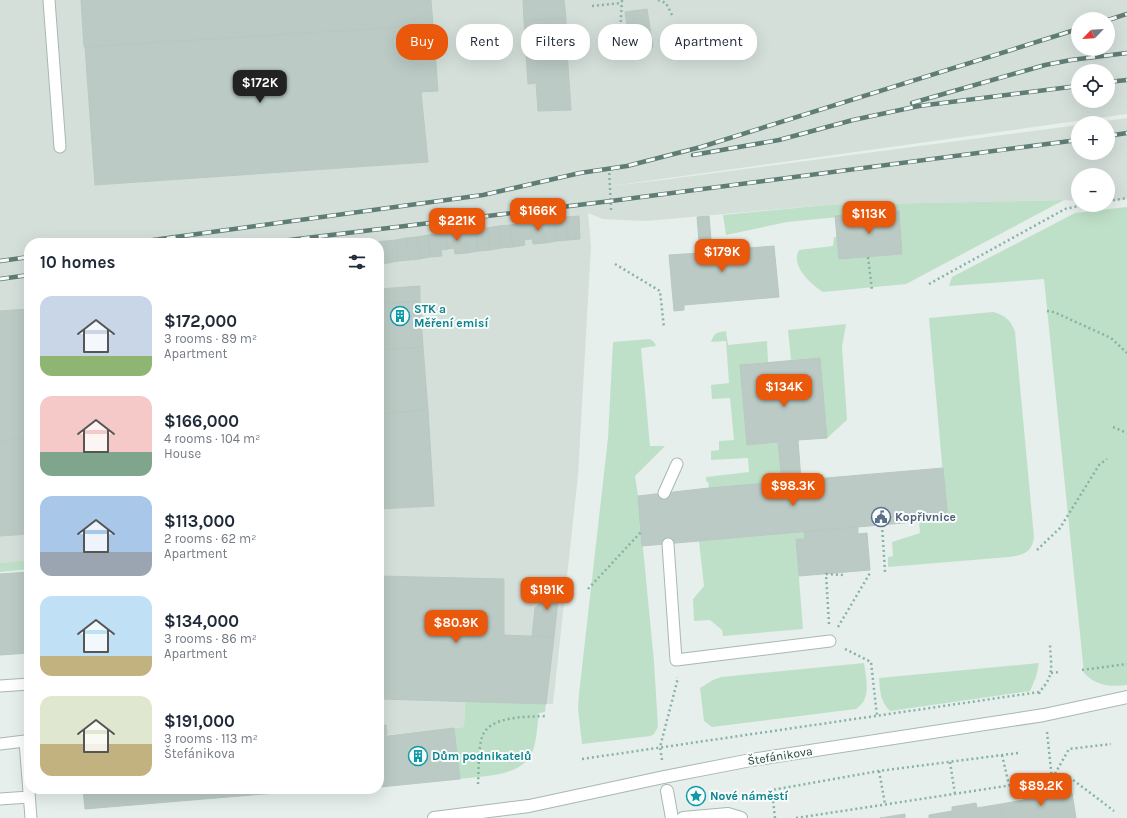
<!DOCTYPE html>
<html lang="en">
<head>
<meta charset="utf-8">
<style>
  body { margin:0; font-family:Karla,sans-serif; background:#f6f6f7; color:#1f2937; height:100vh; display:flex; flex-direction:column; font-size:15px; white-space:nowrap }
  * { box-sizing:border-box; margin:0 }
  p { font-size:13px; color:#747a83 }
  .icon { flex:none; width:22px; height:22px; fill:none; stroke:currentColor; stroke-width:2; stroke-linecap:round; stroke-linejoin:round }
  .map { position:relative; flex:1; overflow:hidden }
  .details { position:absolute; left:24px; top:238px; width:360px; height:556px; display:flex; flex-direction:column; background:#fff; border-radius:16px; box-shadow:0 4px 16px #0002 }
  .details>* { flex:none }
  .top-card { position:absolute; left:396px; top:24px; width:380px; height:36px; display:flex; gap:8px }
  .needle { width:26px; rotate:245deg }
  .controls { position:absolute; left:1071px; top:12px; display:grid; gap:8px }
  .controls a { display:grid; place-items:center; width:44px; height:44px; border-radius:50%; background:#fff; box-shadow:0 4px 16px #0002; font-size:20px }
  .price { position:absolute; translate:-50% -34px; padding:0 9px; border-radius:8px; background:#ea580c; color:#fff; font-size:13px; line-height:26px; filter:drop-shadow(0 1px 2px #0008) }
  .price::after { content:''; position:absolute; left:50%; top:24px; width:12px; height:9px; margin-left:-6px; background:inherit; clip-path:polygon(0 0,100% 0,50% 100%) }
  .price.active { background:#222; color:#fff }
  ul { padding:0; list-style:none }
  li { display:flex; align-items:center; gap:12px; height:100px; padding:0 16px }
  li span { display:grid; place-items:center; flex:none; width:112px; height:80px; border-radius:12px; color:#555 }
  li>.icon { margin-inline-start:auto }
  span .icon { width:48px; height:48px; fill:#fffc; stroke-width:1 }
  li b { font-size:17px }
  h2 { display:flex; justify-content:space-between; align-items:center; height:48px; padding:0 16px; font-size:17px }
  .pill { padding:0 14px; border-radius:16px; background:#fff; box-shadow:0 4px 16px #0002; font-size:14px; line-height:36px }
  .pill.active { background:#ea580c; color:#fff }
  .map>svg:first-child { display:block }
  .built { fill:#d4dfda; fill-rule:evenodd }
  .green { fill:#bfe0c8 }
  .building { fill:#bbcac4; stroke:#b8c9c2 }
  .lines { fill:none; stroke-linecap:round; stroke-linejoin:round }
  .service-casing { stroke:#a8b8b2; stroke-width:13 }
  .pedestrian-casing { stroke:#a8b8b2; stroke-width:14 }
  .minor-casing { stroke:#a8b8b2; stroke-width:14 }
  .path { stroke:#86b3a5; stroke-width:2.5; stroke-dasharray:2 3; stroke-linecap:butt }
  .service { stroke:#fff; stroke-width:11 }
  .pedestrian { stroke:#fff; stroke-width:12 }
  .minor { stroke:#fff; stroke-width:12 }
  .rail-casing { stroke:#5f7d75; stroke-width:4.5 }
  .rail { stroke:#f7fbf9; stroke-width:3; stroke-dasharray:9; stroke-linecap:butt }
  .labels { text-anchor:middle; stroke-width:4; stroke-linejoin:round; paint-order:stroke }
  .culture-label { font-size:12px; font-weight:bold; fill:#0d838f; stroke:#f7fbf9; text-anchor:start }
  .service-label { font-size:12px; font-weight:bold; fill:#4e5e75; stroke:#f7fbf9; text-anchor:start }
  .street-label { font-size:12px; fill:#24423a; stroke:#f7fbf9 }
</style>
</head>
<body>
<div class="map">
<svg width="1127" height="818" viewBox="0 0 1127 818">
  <rect width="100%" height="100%" fill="#e6efeb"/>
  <path class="built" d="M0 0H1127V114L611 186 654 181 1078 125V153H1108V123H1091L1127 118V199L1108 202V175H1078V201L1063 200 827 205 646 221 603 219 588 213 591 246 578 476 553 704 465 701 464 727 387 735 386 726H379V243H29V560L0 563ZM1078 19H1108V49H1078ZM1078 71H1108V101H1078Z"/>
  <path class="green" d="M1064 200 906 284 823 292C811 284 790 266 799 250L833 246 834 237H837L840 259 902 254 899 211 787 222 726 235 723 215 827 205Z
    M1127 207V685C1110 687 1096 686 1084 673L1044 279 949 286 952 277 1075 213Z
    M993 312C1005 315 1011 320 1015 332L1034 537C1032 553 1023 555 1009 557L888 567V557L893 556 892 542 920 533 919 522 947 519 929 318Z
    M846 324 842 347 847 420 827 438 820 358 791 360 788 330Z
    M726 331 728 345 767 341 768 362 740 365 747 444 778 442 782 483 709 488 708 482 706 481V477L749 472 748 458 711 460V451L719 450V441L734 440 730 398 712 399 711 385 729 383 726 341 711 342C714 333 717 332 726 331Z
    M650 339 654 342 656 346 641 348 650 446H665L635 476 638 496 654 662 658 727 654 734 651 736 582 744 578 709 579 694 608 438 613 342Z
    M804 532 805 539 796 540 803 629 723 636 722 630 710 620 694 621 693 599 704 586 699 541Z
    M29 560V569L0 572V563Z
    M864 663C866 679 872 699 856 709L712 727 704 721 700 688 713 680 721 677Z
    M1039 663 1036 677 1030 691 890 711C880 701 880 691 879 678Z
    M465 701 546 704 545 712 539 713C537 726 537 743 531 755 519 777 481 776 460 779L454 728 464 727Z"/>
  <path class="building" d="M81 0H431L433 25 84 47Z
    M523 0H564L566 18 524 21Z
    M647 9 653 47 631 50 625 12Z
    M566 18V36L525 39 524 21Z
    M433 25 438 91 421 92 428 162 95 185 85 47Z
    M566 36 571 110 538 111 536 83 528 84 525 39Z
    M899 211 902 254 839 259 835 216Z
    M579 216 580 239 568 240 566 217Z
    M709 216 712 251 774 246 779 297 684 305V310L674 311 669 255 700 253 697 217Z
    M566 217 568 240 557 241 554 219Z
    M554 219 557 241 545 243 542 220Z
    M542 220 545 243 533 244 530 222Z
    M530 222 532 239 524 240 525 245 513 247 510 225Z
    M510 225 513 247 501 248 499 226Z
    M499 226 501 248 490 250 487 228Z
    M487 228 490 250 478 251 476 229Z
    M476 229 478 251 467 253 465 231Z
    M465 231 467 253 455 254 454 248 448 249 446 233Z
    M446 233 448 249 441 250 442 256 430 257 428 235Z
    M428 235 430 257 420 259 417 237Z
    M417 237 420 259 409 260 406 238Z
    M406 238 409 260 398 261 396 240Z
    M396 240 398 261 388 263 385 241Z
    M385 241 388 263 379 264V243L375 242Z
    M420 286V301L379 304V289Z
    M420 301 423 347 379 350V304Z
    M29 309V438L0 441V311Z
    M423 347 428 410 379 414V350Z
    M820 358 827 438 798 440 801 481 782 483 778 442 747 445 740 365Z
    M428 410 434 506 379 509V414Z
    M29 438V534L0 536V441Z
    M943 468 948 519 642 546 638 496 709 488Z
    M858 527V534L867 533 870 570 799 576 796 539H805L804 532Z
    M29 572V653L0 655V574Z
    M379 576 504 579V635L554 637 546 704 379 699Z
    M545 579 560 580 554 637H532L535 608 543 600Z
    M386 725 387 735 379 737V726Z
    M454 728 460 779 380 787 379 737Z
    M83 789H323L85 809Z
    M1048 791 1049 796 1072 793 1076 818H1003L1001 804 1024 800 1023 795Z
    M976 803 977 808 1001 804 1003 818H929V815L952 811V807Z
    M905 814V818H880Z"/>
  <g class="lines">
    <g class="service-casing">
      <path id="service" d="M49 0 60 147
        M664 493 677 464
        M668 544 676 660 830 641
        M0 686 29 684
        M29 741H25L31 818
        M0 744 25 741
        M0 799 29 797"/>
    </g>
    <g class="pedestrian-casing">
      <path id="pedestrian" d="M667 791 672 818
        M683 818 728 814 741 818"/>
    </g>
    <g class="minor-casing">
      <path id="minor" d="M434 818 529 806 664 777 751 760 1044 715 1127 697"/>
    </g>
    <path class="path" d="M658 0 666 3 673 17
      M592 6 622 3
      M619 52 622 0
      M609 168 611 210
      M1108 201 1127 198
      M868 257 872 290
      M615 264 660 291 664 328
      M929 284 1065 209 1083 205
      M1047 311 1054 312 1111 338 1127 353
      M1113 427 1127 433
      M882 525 885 572
      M1037 550 1060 528 1099 465 1107 459
      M588 589 641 532
      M829 624 826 574 843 575
      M838 627 870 573
      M845 649 871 662 877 716
      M1082 670 1127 664
      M1051 673 1059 672
      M1039 692 1040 696
      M1047 732 1052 779 1068 776 1114 811
      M1002 755 1009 785
      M582 759 1039 692C1055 676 1051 666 1050 645
      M662 760 660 747 677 682V677
      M950 762 955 794
      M879 771 885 804
      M478 784C479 770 478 750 482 737 489 715 529 717 547 716
      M775 818 772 790 879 771 1018 753
      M796 818 1052 779 1069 749 1111 744"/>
    <use href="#service" class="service"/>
    <use href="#pedestrian" class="pedestrian"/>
    <use href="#minor" class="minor"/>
    <g class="rail-casing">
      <path id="rail" d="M1108 20 1127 14
        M1108 82 1127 80
        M912 103 1045 65 1071 60 1127 53
        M1108 136 1127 133
        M693 155 779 140 853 120 919 106 1078 86
        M131 243 483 195 580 173 627 166 701 147 1078 29
        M265 243 611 201 1078 140
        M0 261 29 257
        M0 279 29 275"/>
    </g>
    <use href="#rail" class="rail"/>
  </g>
  <defs>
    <g id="building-ring" transform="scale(1)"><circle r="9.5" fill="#f7fbf9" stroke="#0f9aa8" stroke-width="1.5"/><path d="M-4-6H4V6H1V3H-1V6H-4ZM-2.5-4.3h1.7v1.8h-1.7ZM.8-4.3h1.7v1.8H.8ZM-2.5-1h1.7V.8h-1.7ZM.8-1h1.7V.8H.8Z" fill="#0f9aa8"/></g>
    <g id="civic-ring" transform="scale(1)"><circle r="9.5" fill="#f7fbf9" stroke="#5c6f8a" stroke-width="1.5"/><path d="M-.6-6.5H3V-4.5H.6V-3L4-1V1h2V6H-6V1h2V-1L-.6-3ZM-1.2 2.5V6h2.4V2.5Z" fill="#5c6f8a"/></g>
    <g id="sight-ring" transform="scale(1)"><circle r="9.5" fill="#f7fbf9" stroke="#0f9aa8" stroke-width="1.5"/><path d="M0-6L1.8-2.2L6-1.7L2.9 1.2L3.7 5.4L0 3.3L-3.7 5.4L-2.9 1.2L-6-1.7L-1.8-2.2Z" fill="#0f9aa8"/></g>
  </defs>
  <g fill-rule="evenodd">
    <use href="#building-ring" x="400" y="316"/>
    <use href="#civic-ring" x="881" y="517"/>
    <use href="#building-ring" x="418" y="756"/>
    <use href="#sight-ring" x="696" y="796"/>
  </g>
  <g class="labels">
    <g class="culture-label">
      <text x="414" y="313">STK a<tspan x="414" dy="14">Měření emisí</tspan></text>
      <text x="432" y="760">Dům podnikatelů</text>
      <text x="710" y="800">Nové náměstí</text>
    </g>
    <g class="service-label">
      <text x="895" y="521">Kopřivnice</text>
    </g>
    <g class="street-label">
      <text transform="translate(780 756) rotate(-9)" y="4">Štefánikova</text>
    </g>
  </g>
</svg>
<div class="controls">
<a><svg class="needle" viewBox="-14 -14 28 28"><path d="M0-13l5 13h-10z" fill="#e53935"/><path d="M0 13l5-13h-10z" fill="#747a83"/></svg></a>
<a><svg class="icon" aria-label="locate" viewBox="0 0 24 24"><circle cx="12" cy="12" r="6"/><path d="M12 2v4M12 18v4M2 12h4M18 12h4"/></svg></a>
<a>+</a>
<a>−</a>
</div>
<b class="price active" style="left:260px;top:104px">$172K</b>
<b class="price" style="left:538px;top:232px">$166K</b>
<b class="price" style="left:869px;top:235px">$113K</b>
<b class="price" style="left:457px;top:242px">$221K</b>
<b class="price" style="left:722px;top:273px">$179K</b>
<b class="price" style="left:784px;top:408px">$134K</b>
<b class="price" style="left:793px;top:507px">$98.3K</b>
<b class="price" style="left:547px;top:611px">$191K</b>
<b class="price" style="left:456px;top:644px">$80.9K</b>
<b class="price" style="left:1041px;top:807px">$89.2K</b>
<div class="top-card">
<a class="pill active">Buy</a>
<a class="pill">Rent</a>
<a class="pill">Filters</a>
<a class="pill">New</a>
<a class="pill">Apartment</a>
</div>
<section class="details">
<h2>10 homes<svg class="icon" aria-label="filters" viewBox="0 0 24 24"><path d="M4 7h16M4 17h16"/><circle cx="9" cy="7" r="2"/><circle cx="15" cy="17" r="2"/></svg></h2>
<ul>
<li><span style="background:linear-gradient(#c9d6e8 75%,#8fb573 0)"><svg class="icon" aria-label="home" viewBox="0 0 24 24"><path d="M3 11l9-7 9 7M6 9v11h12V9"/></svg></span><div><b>$172,000</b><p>3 rooms · 89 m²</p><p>Apartment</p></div></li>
<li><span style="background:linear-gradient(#f6c9c9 70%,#7fa58c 0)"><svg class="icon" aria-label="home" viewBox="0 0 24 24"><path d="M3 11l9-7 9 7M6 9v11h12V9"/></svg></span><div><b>$166,000</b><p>4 rooms · 104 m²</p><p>House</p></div></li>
<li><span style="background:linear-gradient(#a9c7e8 70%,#9aa5b1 0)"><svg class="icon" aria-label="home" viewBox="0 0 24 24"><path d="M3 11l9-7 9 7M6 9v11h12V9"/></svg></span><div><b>$113,000</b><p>2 rooms · 62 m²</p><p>Apartment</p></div></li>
<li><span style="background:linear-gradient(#bfe0f5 75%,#c2b280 0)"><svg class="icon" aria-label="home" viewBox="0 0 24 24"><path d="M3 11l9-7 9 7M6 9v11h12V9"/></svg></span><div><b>$134,000</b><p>3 rooms · 86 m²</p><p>Apartment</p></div></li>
<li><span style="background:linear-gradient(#dfe7d0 60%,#c2b280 0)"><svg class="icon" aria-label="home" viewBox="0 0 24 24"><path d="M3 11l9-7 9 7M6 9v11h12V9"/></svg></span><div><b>$191,000</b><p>3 rooms · 113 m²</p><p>Štefánikova</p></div></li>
</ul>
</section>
</div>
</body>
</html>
